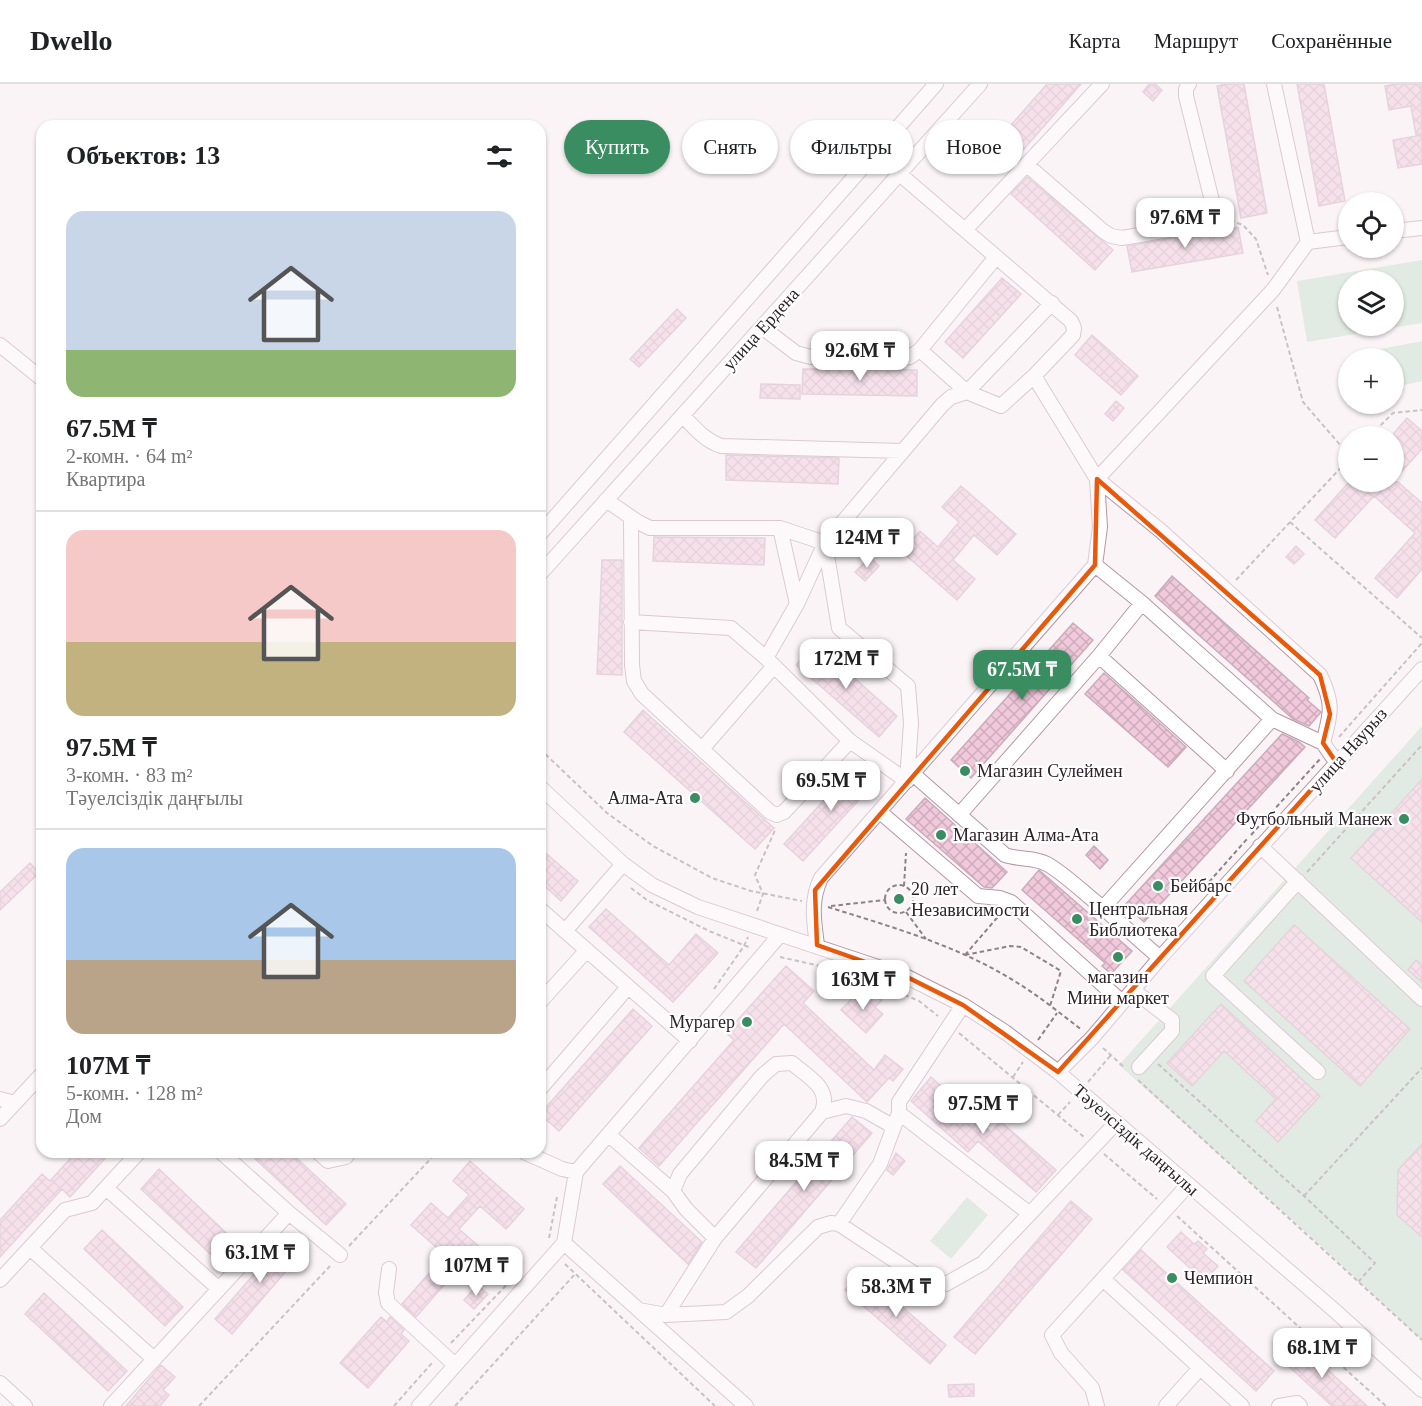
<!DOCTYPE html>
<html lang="ru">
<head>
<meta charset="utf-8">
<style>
  body { margin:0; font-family:Georgia,serif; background:#f2f2f2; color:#202124; height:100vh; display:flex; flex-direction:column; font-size:22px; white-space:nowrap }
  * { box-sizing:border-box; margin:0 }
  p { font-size:20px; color:#757577 }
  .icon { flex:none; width:33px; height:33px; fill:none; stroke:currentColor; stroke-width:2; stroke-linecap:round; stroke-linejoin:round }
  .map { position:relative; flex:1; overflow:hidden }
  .sheet { position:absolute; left:36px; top:36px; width:510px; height:1038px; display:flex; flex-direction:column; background:#fff; border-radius:18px; box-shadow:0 2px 4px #0004 }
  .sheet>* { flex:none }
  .banner { position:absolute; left:564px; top:36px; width:570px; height:54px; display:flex; gap:12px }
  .controls { position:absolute; left:1338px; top:108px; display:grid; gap:12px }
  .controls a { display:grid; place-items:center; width:66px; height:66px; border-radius:50%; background:#fff; box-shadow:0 2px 4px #0004; font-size:30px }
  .price { position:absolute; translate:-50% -51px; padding:0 14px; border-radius:12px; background:#fff; color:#222; font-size:20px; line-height:39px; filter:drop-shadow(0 2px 3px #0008) }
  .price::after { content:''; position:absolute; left:50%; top:36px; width:18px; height:14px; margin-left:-9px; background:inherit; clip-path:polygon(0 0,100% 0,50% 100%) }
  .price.active { background:#398d60; color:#fff }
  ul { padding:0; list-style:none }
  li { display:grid; align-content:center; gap:12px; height:318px; padding:0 30px }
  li+li { border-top:2px solid #e0e0e0 }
  li span { display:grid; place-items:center; height:186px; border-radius:18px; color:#555 }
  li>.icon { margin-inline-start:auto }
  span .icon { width:108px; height:108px; fill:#fffc; stroke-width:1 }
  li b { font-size:26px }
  h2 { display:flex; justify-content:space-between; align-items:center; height:72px; padding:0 30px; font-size:26px }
  .pill { padding:0 21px; border-radius:27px; background:#fff; box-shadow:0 2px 4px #0004; font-size:21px; line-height:54px }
  .pill.active { background:#398d60; color:#fff }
  header { display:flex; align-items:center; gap:36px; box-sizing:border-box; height:84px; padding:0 30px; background:#fff; border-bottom:2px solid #e0e0e0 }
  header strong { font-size:28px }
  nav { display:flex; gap:33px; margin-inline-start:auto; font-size:21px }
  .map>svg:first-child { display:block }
  .pitch { fill:#c0e0cb; fill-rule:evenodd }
  .building { fill:url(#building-cross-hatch); stroke:#caacba; stroke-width:1.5 }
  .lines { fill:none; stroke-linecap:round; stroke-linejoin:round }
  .minor-casing { stroke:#b496a4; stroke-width:16 }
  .path { stroke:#8d8387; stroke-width:2; stroke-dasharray:4.5 3; stroke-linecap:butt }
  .minor { stroke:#fff; stroke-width:14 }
  .marked { fill:none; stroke:#e8590c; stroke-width:4.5; stroke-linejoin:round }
  .poi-dot { fill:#398d60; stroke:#fff; stroke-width:2 }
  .labels { text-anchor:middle; stroke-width:4.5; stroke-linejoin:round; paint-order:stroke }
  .street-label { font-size:18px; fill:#2d2127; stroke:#fff }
  .poi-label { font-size:18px; fill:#2d2127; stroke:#fff; text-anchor:start }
</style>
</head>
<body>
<header>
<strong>Dwello</strong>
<nav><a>Карта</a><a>Маршрут</a><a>Сохранённые</a></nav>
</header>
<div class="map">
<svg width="1422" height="1322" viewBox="0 0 1422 1322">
  <defs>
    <pattern id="building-cross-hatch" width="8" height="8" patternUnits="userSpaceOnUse" patternTransform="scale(1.5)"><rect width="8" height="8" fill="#f0c9db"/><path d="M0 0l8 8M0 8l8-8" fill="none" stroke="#ceacbc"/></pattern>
  </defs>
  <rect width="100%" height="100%" fill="#fbf4f7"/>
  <path class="pitch" d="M1422 176V239L1307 258 1297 197ZM1348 196H1394V242H1348Z
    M1422 257V297L1394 303V274H1361L1360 269Z
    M1422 642V1256L1310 1152 1119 981Z
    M967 1113 988 1131 951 1175 930 1157Z"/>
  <path class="building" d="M1047 0H1081L1010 81 991 64Z
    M1149 0H1155L1162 6 1153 17 1143 8Z
    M1226 0H1244L1267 129 1241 134 1217 2Z
    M1297 0H1324L1345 117 1319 122Z
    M1398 0H1421L1422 50 1416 51 1411 22 1389 26 1385 2Z
    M1422 51V80L1398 84 1393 56Z
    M1027 93 1113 166 1095 186 1011 110Z
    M1238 143 1243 169 1132 188 1127 162Z
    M1002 194 1021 210 963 274 945 258Z
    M677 225 686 234 639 283 630 275Z
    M1092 251 1138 292 1121 311 1075 271Z
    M803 285 917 286V312L802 310Z
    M761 300 800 301V315L760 314Z
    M1116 317 1124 324 1113 337 1105 330Z
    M1407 334 1422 347V365L1394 396V349Z
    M726 371 839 374 838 400 726 396Z
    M1349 398H1398L1422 419V485L1397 514 1375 494 1415 449 1374 412 1335 454 1315 436Z
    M961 402 1016 450 997 471 974 451 953 476 975 495 957 516 902 468 920 447 938 463 959 438 942 423Z
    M654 453 765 454 764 481 653 477Z
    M1296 462 1304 470 1294 480 1286 473Z
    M870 473 879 482 865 497 855 488Z
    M602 476H622V591L597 590Z
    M1172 492 1309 614 1307 616 1321 628 1309 642 1293 635 1155 512Z
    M1073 539 1093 556 971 694 951 676Z
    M815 559 897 632 879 653 796 581Z
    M1104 589 1186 663 1168 683 1085 610Z
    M643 626 774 744 755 765 624 648Z
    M1282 650 1299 658 1305 663 1144 838 1125 821Z
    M859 678 878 695 803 777 784 760Z
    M1422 695V838L1351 774Z
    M925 714 1007 788 992 804 984 803 906 735Z
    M1094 762 1108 776 1100 785 1086 771Z
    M540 764 578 797 561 817 540 798Z
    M30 779 39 789 0 826V808Z
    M1039 786 1132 867 1111 890 1102 882 1105 879 1022 806Z
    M606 825 669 881 696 850 718 869 673 918 589 843Z
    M1294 841 1410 945 1360 1002 1244 897Z
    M1416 876 1422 881V898L1408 886Z
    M786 882 814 907 803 919 874 986 885 971 903 985 893 997 889 994 867 1018 784 940 659 1082 639 1064 734 956 726 949Z
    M858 908 867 916 874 909 882 916 875 923 883 930 866 949 841 926Z
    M1221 920 1320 1012 1278 1058 1256 1037 1276 1015 1224 967 1192 1002 1167 979Z
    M633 925 652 942 559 1047 540 1030Z
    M931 993 991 1048 1000 1037 1056 1086 1036 1108 978 1057 968 1068 911 1017Z
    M852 1033 872 1049 756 1184 736 1168Z
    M1422 1060V1153L1397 1131 1398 1086Z
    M76 1068H111L70 1113 62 1105 0 1173V1136L42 1090 50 1097Z
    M248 1068H290L346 1120 326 1141Z
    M896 1069 905 1077 893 1091 887 1086Z
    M470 1077 524 1125 506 1145 480 1122 459 1145 488 1170 468 1192 459 1184 416 1233 402 1220 445 1171 411 1141 431 1119 448 1134 469 1111 453 1097Z
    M620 1082 702 1158 688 1180 603 1100Z
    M159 1085 240 1162 222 1181 141 1105Z
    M1071 1117 1092 1135 975 1270 954 1253Z
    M102 1146 183 1223 165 1242 84 1165Z
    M1181 1148 1194 1160 1198 1157 1207 1165 1203 1169 1218 1182 1204 1197 1167 1163Z
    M289 1150 306 1164 232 1250 215 1235Z
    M1141 1166 1274 1287 1256 1307 1123 1186Z
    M861 1187 946 1261 930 1280 845 1206Z
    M477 1201 488 1210 474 1225 464 1216Z
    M44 1209 127 1287 108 1307 25 1230Z
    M381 1233 387 1238 390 1233 404 1246 401 1250 409 1257 368 1304 340 1279Z
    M1301 1261 1367 1322H1332L1284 1278Z
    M161 1281 175 1293 163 1306 169 1311 160 1322H126Z
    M974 1300V1312L949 1313 948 1301Z"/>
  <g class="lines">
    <g class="minor-casing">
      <path id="minor" d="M1274 0 1308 158
        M1027 81 1103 147 1111 152 1122 154 1198 141C1208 136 1211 132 1213 121L1186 12V5L1189 0
        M965 146 1102 0
        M1394 147 1422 144
        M763 244 796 269 811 273 897 275 910 273 920 266 996 173
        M0 261 42 295
        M920 266 967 308 1052 219
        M1034 292 1097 395 1161 447 1320 591C1334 620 1331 629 1323 659L1336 678
        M683 332C695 344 704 356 721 362L903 367
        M606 416 638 438 650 444H780L825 459 839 544 908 602 911 639 907 697 850 657
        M631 433 632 581 634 597 642 610 770 728 777 731 784 728 850 657 766 574 731 544 631 538
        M780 444 797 520
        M540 450 936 0
        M1095 481 1142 519
        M540 490 980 0
        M1099 572 1227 687
        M766 574 797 520 825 459 942 321 951 313 967 308 1001 322 1034 292 1073 251 1074 244 1071 237 874 68
        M1272 635 1323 659
        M702 665 774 582
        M913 690 1005 771C1019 776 1034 773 1047 780 1065 790 1086 811 1103 824
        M540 703 623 780 652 801 698 823 905 892 963 921 1005 948 1058 988 1334 1226 1422 1306
        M880 728 978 812 1000 814 1011 818 1122 918
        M959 731 1099 572 1142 519 1272 635 1103 824 1160 874
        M1260 762 1422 915
        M1298 797 1213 892 1318 988
        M540 825 690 957
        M565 847 623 780
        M817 861C814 837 810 817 821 794L1095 481 1100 443 1097 395 1273 206 1308 158 1348 153
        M1133 906 1172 936V947L1139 983
        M540 918 587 866
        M963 921 899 1018V1029L1030 1130
        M1058 988 1092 954 1160 874 1422 585
        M540 1005 628 903
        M0 1015 15 1019
        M822 1028 846 1022 866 1027 894 1043
        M0 1035 42 990
        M609 1051 673 1107 686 1125 715 1154
        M221 1068 289 1129 340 1171
        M318 1068 328 1077 346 1073 349 1068
        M524 1068 562 1085 576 1088
        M106 1104 219 1205
        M839 1140 880 1080 899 1029
        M564 1159 746 1322
        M30 1164 154 1275
        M389 1185 386 1209 388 1219 455 1281
        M1103 1195 1242 1322
        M0 1196 65 1126 92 1119 139 1068
        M639 1226 666 1231 726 1228 748 1212 818 1143 831 1139 839 1140 921 1194 946 1200 983 1179 1116 1039
        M666 1231 715 1154 822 1028C831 1003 809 994 792 979L776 980 762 992 680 1090 673 1107
        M0 1299 25 1322
        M111 1322 289 1129
        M419 1322 564 1159 576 1088 779 852
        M1097 1322 1092 1304 1061 1269 1052 1251 1188 1101
        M1166 1322 1200 1284
        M1279 1322 1297 1319 1300 1322"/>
    </g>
    <path class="path" d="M1223 134 1243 141 1256 155 1268 191
      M1277 223 1303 318 1348 370
      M1370 352 1393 329 1422 326
      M1290 438 1422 554
      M1236 496 1348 376
      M1339 653 1422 559
      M540 665 607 729 653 762 712 794 751 807 802 817
      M1251 751 1320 675
      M1307 788 1422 661
      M1209 798 1247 755
      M885 815a14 14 0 1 1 28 0a14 14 0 1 1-28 0Z
      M904 802 906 769
      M631 804 647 816 709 847 751 864
      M831 822 885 816
      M828 823C892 843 959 862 1016 898 1039 912 1061 930 1082 946
      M757 827 763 810 755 791 776 744
      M906 828 926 855
      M965 871 1010 862 1021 863 1061 887 1050 922
      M965 871 1002 828
      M780 873 847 888
      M870 896 919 917 938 932
      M714 905 744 862 748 853
      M959 949 1084 1053
      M1038 956 1057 929
      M1103 964 1125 984
      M1158 980 1304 1112 1375 1179 1358 1198
      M1013 993 1023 978
      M1138 996 1422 1256
      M1088 998 1111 971
      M1058 1031 1070 1018
      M1104 1070 1157 1115
      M1304 1112 1422 984
      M1177 1132 1386 1322
      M549 1154 557 1113
      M349 1162 437 1068
      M565 1180 715 1322
      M451 1259 517 1190
      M199 1322 330 1182
      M394 1322 432 1279
      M455 1322 576 1189"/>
    <use href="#minor" class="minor"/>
  </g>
  <path d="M0 0H1422V1322H0ZM1097 395 1320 591 1330 630 1323 659 1336 678 1058 988 963 921 905 892 817 861 815 806 1095 481Z" fill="#fbf4f7" fill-opacity=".55" fill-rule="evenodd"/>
  <path class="marked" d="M1097 395 1320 591 1330 630 1323 659 1336 678 1058 988 963 921 905 892 817 861 815 806 1095 481Z"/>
  <g class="poi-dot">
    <circle cx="965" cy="687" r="6"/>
    <circle cx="695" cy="714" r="6"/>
    <circle cx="1404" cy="735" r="6"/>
    <circle cx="941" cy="751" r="6"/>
    <circle cx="1158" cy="802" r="6"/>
    <circle cx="899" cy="815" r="6"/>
    <circle cx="1077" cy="835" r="6"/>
    <circle cx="1118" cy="873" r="6"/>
    <circle cx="747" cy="938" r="6"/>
    <circle cx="1172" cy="1194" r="6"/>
  </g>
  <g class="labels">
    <g class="street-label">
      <text transform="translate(761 245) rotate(-48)" y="6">улица Ердена</text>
      <text transform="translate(1348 666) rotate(-48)" y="6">улица Наурыз</text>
      <text transform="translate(1136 1056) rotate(41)" y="6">Тәуелсіздік даңғылы</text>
    </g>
    <g class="poi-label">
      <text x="977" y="693">Магазин Сулеймен</text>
      <text x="683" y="720" text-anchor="end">Алма-Ата</text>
      <text x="1392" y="741" text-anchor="end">Футбольный Манеж</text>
      <text x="953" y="757">Магазин Алма-Ата</text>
      <text x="1170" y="808">Бейбарс</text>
      <text x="911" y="811">20 лет<tspan x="911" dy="21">Независимости</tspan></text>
      <text x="1089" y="831">Центральная<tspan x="1089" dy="21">Библиотека</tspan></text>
      <text x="1118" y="899" text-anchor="middle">магазин<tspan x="1118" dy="21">Мини маркет</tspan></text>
      <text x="735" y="944" text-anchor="end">Мурагер</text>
      <text x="1184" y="1200">Чемпион</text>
    </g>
  </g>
</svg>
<div class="controls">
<a><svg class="icon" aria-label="locate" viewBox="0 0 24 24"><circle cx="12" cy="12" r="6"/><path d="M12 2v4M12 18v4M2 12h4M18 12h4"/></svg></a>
<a><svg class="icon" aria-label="layers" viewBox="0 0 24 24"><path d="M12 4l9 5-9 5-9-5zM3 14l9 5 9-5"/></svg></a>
<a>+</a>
<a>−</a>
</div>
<b class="price" style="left:1185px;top:165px">97.6M ₸</b>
<b class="price" style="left:860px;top:298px">92.6M ₸</b>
<b class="price" style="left:867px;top:485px">124M ₸</b>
<b class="price" style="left:846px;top:606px">172M ₸</b>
<b class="price active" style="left:1022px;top:617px">67.5M ₸</b>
<b class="price" style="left:831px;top:728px">69.5M ₸</b>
<b class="price" style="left:863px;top:927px">163M ₸</b>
<b class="price" style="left:983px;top:1051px">97.5M ₸</b>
<b class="price" style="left:804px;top:1108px">84.5M ₸</b>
<b class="price" style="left:260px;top:1200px">63.1M ₸</b>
<b class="price" style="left:476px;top:1213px">107M ₸</b>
<b class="price" style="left:896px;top:1234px">58.3M ₸</b>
<b class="price" style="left:1322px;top:1295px">68.1M ₸</b>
<div class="banner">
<a class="pill active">Купить</a>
<a class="pill">Снять</a>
<a class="pill">Фильтры</a>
<a class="pill">Новое</a>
</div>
<section class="sheet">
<h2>Объектов: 13<svg class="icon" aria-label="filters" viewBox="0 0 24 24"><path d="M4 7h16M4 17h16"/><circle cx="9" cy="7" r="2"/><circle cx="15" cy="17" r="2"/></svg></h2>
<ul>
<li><span style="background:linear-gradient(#c9d6e8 75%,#8fb573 0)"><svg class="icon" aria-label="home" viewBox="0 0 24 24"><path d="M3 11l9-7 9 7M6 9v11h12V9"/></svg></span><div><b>67.5M ₸</b><p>2-комн. · 64 m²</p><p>Квартира</p></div></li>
<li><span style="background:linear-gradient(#f6c9c9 60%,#c2b280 0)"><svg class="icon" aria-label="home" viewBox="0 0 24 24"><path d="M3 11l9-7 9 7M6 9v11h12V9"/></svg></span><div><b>97.5M ₸</b><p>3-комн. · 83 m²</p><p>Тәуелсіздік даңғылы</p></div></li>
<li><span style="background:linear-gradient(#a9c7e8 60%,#b9a48a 0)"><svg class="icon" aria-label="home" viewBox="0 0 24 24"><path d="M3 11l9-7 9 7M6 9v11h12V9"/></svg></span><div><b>107M ₸</b><p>5-комн. · 128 m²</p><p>Дом</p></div></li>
</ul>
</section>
</div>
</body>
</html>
